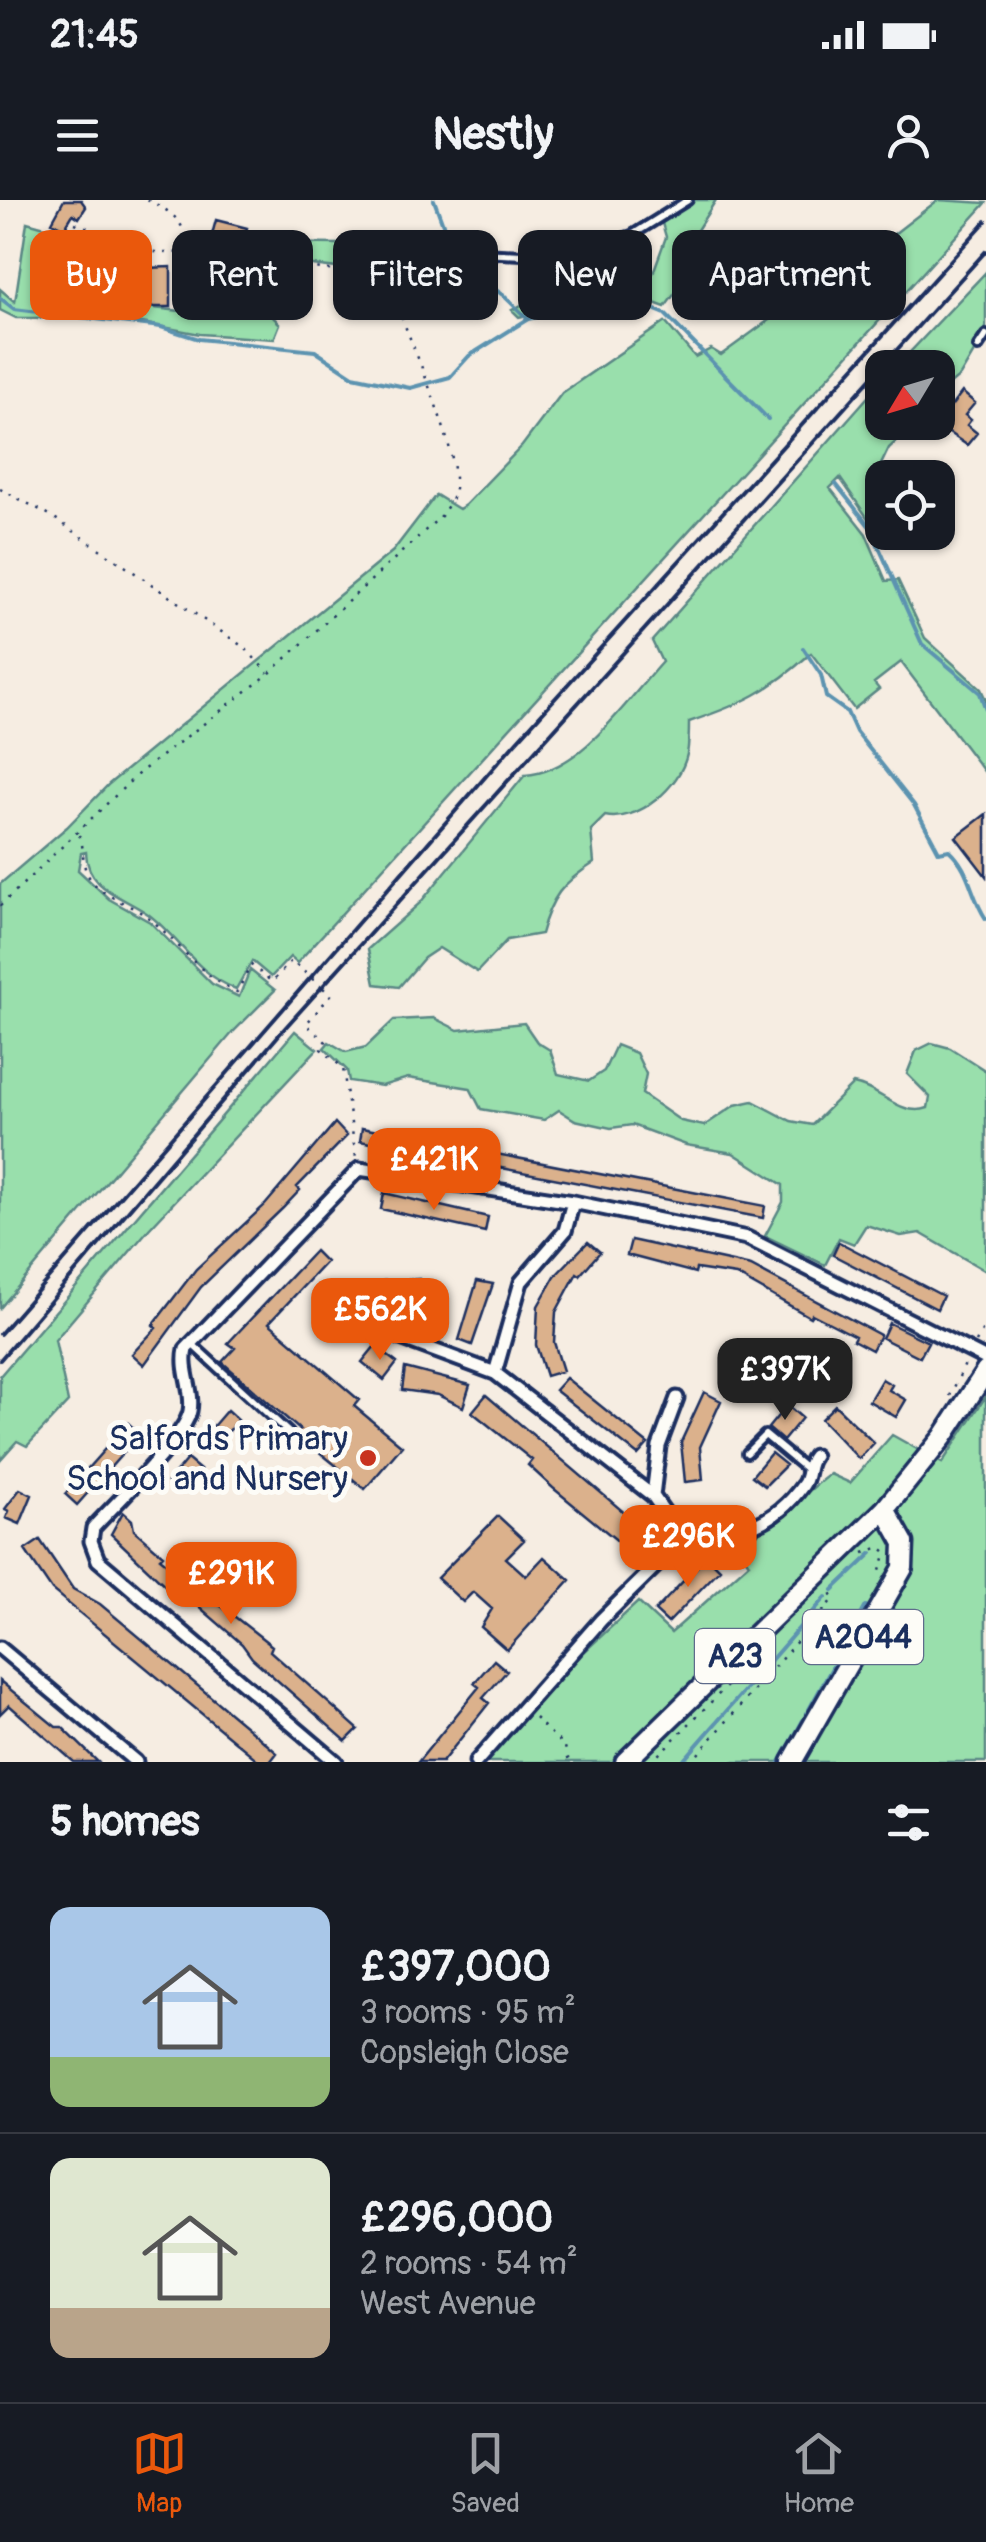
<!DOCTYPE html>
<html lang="en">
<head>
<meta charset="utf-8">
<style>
  body { margin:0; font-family:Pangolin,sans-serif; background:#20242c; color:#f1f3f6; height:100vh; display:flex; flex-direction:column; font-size:38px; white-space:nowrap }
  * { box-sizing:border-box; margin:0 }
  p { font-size:32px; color:#9ea1a6 }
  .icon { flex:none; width:55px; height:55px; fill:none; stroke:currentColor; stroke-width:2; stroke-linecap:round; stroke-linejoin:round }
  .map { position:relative; height:1562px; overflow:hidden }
  .panel { display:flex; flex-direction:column; background:#171b24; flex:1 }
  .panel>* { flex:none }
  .guide { position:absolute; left:30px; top:30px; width:928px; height:90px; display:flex; gap:20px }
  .needle { width:65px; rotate:232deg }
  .fabs { position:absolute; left:865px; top:150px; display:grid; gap:20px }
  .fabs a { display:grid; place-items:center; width:90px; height:90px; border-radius:20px; background:#171b24; box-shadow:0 2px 8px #0004; font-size:50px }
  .price { position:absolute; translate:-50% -85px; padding:0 22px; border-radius:20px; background:#ea580c; color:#fff; font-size:32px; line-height:65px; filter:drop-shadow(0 2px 5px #0008) }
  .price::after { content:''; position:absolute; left:50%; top:60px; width:30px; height:22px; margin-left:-15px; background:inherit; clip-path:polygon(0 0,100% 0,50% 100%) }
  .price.active { background:#222; color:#fff }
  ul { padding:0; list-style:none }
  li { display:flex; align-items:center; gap:30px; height:250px; padding:0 50px }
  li+li { border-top:2px solid #363941 }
  li span { display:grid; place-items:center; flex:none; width:280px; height:200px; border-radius:20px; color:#555 }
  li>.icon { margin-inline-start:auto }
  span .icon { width:120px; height:120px; fill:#fffc; stroke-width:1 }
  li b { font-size:42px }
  h2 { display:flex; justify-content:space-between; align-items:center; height:120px; padding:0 50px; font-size:42px }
  .pill { padding:0 35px; border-radius:20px; background:#171b24; box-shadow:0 2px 8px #0004; font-size:35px; line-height:90px }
  .pill.active { background:#ea580c; color:#fff }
  .status { display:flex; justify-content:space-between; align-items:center; height:70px; padding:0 50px; background:#171b24; direction:ltr }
  .status svg { height:28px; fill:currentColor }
  header { display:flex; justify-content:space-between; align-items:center; height:130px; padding:0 50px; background:#171b24; font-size:45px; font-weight:700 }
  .menu { display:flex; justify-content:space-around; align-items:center; height:140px; border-top:2px solid #363941; background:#171b24; font-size:28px; color:#9ea1a6 }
  .menu a { display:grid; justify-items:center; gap:5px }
  .menu .active { color:#ea580c }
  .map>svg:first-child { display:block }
  .green { fill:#99dfac; stroke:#5a8785; stroke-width:2.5 }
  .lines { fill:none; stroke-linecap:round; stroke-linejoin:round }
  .stream { stroke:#5c93b0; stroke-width:4 }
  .building { fill:#dbb18c; stroke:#1b2f5e; stroke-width:2.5 }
  .lane-casing { stroke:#1b2f5e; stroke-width:14 }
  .street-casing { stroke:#1b2f5e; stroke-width:19 }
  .primary-casing { stroke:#1b2f5e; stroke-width:25 }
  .path { stroke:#1b2f5e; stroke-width:2.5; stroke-dasharray:2.5 8; stroke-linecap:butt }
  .lane { stroke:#fdfcf7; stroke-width:6 }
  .street { stroke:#fdfcf7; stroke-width:11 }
  .primary { stroke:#fdfcf7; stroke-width:18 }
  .rail { stroke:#1b2f5e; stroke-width:4 }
  .path-bridge { stroke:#1b2f5e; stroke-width:2.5; stroke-dasharray:2.5 8; stroke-linecap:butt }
  .poi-dot { fill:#c8321e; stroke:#fdfcf7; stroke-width:4 }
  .labels { text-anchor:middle; stroke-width:10; stroke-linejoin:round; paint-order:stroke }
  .shield { fill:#fdfcf7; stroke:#5f6c8c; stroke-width:2.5 }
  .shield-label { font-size:32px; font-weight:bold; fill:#1b2f5e }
  .poi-label { font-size:35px; fill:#1b2f5e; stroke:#fdfcf7; text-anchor:end }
</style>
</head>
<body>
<div class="status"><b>21:45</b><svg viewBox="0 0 49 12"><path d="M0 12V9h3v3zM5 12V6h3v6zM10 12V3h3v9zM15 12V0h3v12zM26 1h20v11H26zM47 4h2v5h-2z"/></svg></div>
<header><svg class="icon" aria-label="menu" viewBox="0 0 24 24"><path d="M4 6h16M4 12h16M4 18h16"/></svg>Nestly<svg class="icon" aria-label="person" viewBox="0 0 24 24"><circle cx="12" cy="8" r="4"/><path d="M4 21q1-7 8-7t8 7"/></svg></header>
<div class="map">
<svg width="986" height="1562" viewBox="0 0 986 1562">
  <rect width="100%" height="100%" fill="#f6ede2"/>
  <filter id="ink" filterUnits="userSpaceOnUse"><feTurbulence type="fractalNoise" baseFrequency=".01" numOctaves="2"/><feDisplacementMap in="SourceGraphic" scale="20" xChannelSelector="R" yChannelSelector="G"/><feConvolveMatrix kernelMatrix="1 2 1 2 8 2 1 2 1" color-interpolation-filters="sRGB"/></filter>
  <g filter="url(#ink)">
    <path class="green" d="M695 0H716L680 57 679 66 687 77 665 107 627 93 519 117 512 110 562 83 653 73 666 37 662 23Z
      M938 0 986 3 297 763 290 757 271 777 252 761 236 789C196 774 180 738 148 714 123 696 87 690 86 652L81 653 78 670 109 699 150 722 212 784 239 797 250 770 275 790 233 832 0 1108V684L67 627 109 584 393 351 436 295 459 309 465 305 522 246 562 193 665 122 695 157 711 149 721 155 813 88 856 72 872 51Z
      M27 22 131 51 137 57 141 104 145 107 190 112 191 71 197 61 236 66 251 103 258 102 280 124 274 139 200 134 58 107H49L42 118H16L0 110V89L15 102Z
      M457 32 482 33 480 46 381 71 352 69 358 46 408 50Z
      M260 43 338 44 348 50 345 69 265 59Z
      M986 72V132L960 176 938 194V168H895Z
      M882 181V222L916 223 889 248 875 277 882 287V330L878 333 840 278 830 288 866 334 886 381 898 380 925 438 981 489 986 500V574L901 462 874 483 879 489 854 509 811 453C770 491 742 504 689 522 689 533 689 544 687 554 680 587 638 623 605 616L591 630 594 663C562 683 551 697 541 734L507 740 477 772 439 748 424 758 399 787 375 784 368 749 420 703 525 575C581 572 627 500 662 462L652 441Z
      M434 818 458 830 524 823 537 842 550 850 558 874 589 881 604 871 616 845 636 853 646 874 642 894 681 921 704 926 735 905 753 901 791 921 812 925 853 884C880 888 901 918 928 908L930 897 907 874 916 851 932 843 950 848 986 871V1071L920 1033 901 1036 866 1025 854 1044 839 1038 825 1065 765 1036 783 1002V985L733 953 686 945 632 925 611 928 575 920 559 910 544 920 481 909 470 888 408 878 382 886 349 881 347 870 324 848 329 842 346 852 366 847 394 820Z
      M295 831 317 849 149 1029 55 1140 68 1202 27 1246 17 1241 0 1260V1176Z
      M986 1196V1562H485L584 1452 638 1402 671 1433 749 1363 737 1345C775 1328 797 1298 830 1274L850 1283 892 1235 942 1263Z"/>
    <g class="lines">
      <path class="stream" d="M434 0 452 49
        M459 64 503 95 528 119
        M0 98 14 109 161 127 199 139 315 151 353 176 410 188 450 177 469 156 528 119 625 97 665 114 768 219
        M836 284 870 327 922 444 980 493 986 510
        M803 448 821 475 826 497 847 512 856 532 914 605 939 652 949 650C971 670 970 695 986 719
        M833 1390 872 1353
        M682 1562 826 1397
        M780 1562 866 1406"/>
    </g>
    <path class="building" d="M64 0H81L86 7 79 18 73 14 64 29 52 22Z
      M216 20 247 28 241 50 210 42Z
      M69 40 105 49 102 62 65 52Z
      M171 67V107H145V68Z
      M962 192 975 203 965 215 971 220 967 225 977 233 967 245 937 225Z
      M986 614V676L956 637Z
      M335 923 347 936 297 987 300 990 283 1008 201 1087 144 1165 132 1154 156 1128 153 1125 196 1069 265 1005Z
      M362 928 765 1006 763 1018 360 941Z
      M384 993 488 1017 485 1032 381 1009Z
      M631 1040 751 1066 880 1135 872 1150 853 1140 855 1136 812 1114 810 1117 736 1075 696 1069 695 1073 627 1055Z
      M588 1042 600 1052 580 1075 577 1073 556 1112 554 1142 563 1171 546 1176 536 1145 538 1106 555 1076Z
      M839 1042 943 1096 937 1109 833 1055Z
      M315 1051 326 1062 269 1123 359 1200 354 1206 402 1246 365 1289 297 1234 300 1230 222 1162 235 1148 228 1143Z
      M419 1079 421 1102 385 1105 384 1081Z
      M477 1081 493 1084 472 1145 459 1140Z
      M357 1105 378 1111 370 1138 349 1132Z
      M889 1123 928 1142 920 1157 882 1138Z
      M375 1146 397 1163 384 1180 362 1162Z
      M405 1168 470 1185 463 1207 438 1195 402 1190Z
      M566 1178 648 1244 638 1255 555 1190Z
      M882 1179 892 1185 889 1190 906 1200 896 1217 869 1201Z
      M704 1192 721 1201 700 1247 703 1280 685 1282 681 1242Z
      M486 1195 660 1343 642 1361 553 1288 528 1265 532 1260 472 1212Z
      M787 1205 802 1218 783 1241 768 1228Z
      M835 1205 874 1243 859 1259 821 1219Z
      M227 1210 238 1220 214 1249 202 1239Z
      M128 1223 140 1234 77 1305 65 1294Z
      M771 1253 786 1265 765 1286 752 1276Z
      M187 1259 200 1270 181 1293 168 1282Z
      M20 1289 32 1295 20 1324 6 1318 9 1311 5 1309Z
      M123 1312 132 1320 134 1330 163 1355 160 1358 272 1446 270 1451 358 1529 346 1541 252 1458 242 1444 180 1390 175 1395 111 1334Z
      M498 1316 524 1340 506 1358 526 1376 544 1357 570 1380 507 1450 481 1427 492 1409 473 1392 463 1402 437 1378Z
      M40 1340 73 1389 100 1404 247 1527 277 1553 270 1562H260L52 1390 25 1350Z
      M707 1356 720 1369 668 1423 655 1411Z
      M494 1460 507 1471 483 1498 489 1503 442 1562H418L479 1487 474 1483Z
      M0 1481 56 1527H62L98 1562H74L9 1505 0 1514Z"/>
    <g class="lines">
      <g class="lane-casing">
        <path id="lane" d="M387 78 480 53 544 56 584 51 632 35 688 0
          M978 147 986 135
          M192 1144 289 1233
          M747 1253 765 1235 806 1269"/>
      </g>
      <g class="street-casing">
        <path id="street" d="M401 1138 495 1173 653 1296 683 1339
          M495 1173 521 1082 565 1031 573 1002
          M653 1296 659 1246 677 1198
          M683 1339C733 1333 771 1331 803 1285 810 1276 806 1265 814 1256
          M0 1448 136 1562
          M336 1562 98 1360 91 1341 93 1328C113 1306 186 1236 190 1211 194 1191 181 1171 186 1149L359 969 573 1002 747 1038 986 1159
          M476 1562 601 1420 683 1339"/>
      </g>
      <g class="primary-casing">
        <path id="primary" d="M625 1562 885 1309 943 1237 986 1171
          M792 1562 903 1368 904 1343 885 1309"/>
      </g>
      <path class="path" d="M147 0C173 12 185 21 188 50L378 77
        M75 23C114 36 144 60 187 51
        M182 89V67L188 52
        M0 289 50 315 245 448 268 473
        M79 635C85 647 81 661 87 673 98 697 129 702 149 718 180 743 198 775 237 792L251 765 272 782 291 761 296 765
        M0 706 139 573 269 474 441 316C446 308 454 298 455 288 459 246 406 133 390 87
        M323 788 331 795 306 824 326 842 321 849 343 868 356 958
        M976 1142 986 1124
        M950 1196 966 1162
        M864 1353 880 1347 886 1352 878 1377
        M535 1518 565 1547 569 1562
        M651 1562 735 1478
        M691 1562 834 1399 829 1387"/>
      <use href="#lane" class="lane"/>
      <use href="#street" class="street"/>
      <use href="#primary" class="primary"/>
      <path class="rail" d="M0 1134 514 544 986 21
        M0 1160 284 829 986 51"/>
      <path class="path-bridge" d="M296 765 323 788"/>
    </g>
  </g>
  <circle class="poi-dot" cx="368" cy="1258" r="10"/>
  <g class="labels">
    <g class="shield">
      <rect x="803" y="1410" width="120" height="54" rx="8"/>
      <rect x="695" y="1429" width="80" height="54" rx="8"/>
    </g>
    <g class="shield-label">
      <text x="863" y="1448">A2044</text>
      <text x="735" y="1467">A23</text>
    </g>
    <g class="poi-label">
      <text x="348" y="1250">Salfords Primary<tspan x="348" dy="40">School and Nursery</tspan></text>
    </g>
  </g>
</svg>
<div class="fabs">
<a><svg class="needle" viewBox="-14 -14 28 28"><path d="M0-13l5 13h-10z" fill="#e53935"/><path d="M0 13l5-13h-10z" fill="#9ea1a6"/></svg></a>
<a><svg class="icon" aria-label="locate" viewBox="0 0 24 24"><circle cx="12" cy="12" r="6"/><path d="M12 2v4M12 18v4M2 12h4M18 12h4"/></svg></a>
</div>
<b class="price" style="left:434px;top:1013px">£421K</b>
<b class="price" style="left:380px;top:1163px">£562K</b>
<b class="price active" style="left:785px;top:1223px">£397K</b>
<b class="price" style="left:688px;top:1390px">£296K</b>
<b class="price" style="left:231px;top:1427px">£291K</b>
<div class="guide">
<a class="pill active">Buy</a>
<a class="pill">Rent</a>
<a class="pill">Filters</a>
<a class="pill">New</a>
<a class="pill">Apartment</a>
</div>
</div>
<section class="panel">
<h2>5 homes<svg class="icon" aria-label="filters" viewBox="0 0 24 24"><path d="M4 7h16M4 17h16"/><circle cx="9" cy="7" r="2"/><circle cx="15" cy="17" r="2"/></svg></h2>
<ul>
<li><span style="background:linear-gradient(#a9c7e8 75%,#8fb573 0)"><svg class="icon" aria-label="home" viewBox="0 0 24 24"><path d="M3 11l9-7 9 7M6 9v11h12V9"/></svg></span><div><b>£397,000</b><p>3 rooms · 95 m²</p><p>Copsleigh Close</p></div></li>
<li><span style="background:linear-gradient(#dfe7d0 75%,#b9a48a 0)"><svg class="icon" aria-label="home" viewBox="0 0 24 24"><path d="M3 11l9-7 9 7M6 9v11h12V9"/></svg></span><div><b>£296,000</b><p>2 rooms · 54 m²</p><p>West Avenue</p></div></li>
</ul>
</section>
<nav class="menu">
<a class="active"><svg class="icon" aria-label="map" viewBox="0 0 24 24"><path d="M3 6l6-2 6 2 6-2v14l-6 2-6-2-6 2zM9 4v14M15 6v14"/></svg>Map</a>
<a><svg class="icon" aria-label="saved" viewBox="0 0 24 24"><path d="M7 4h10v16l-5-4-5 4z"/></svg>Saved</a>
<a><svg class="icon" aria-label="home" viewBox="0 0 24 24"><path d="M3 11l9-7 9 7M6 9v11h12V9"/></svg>Home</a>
</nav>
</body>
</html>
